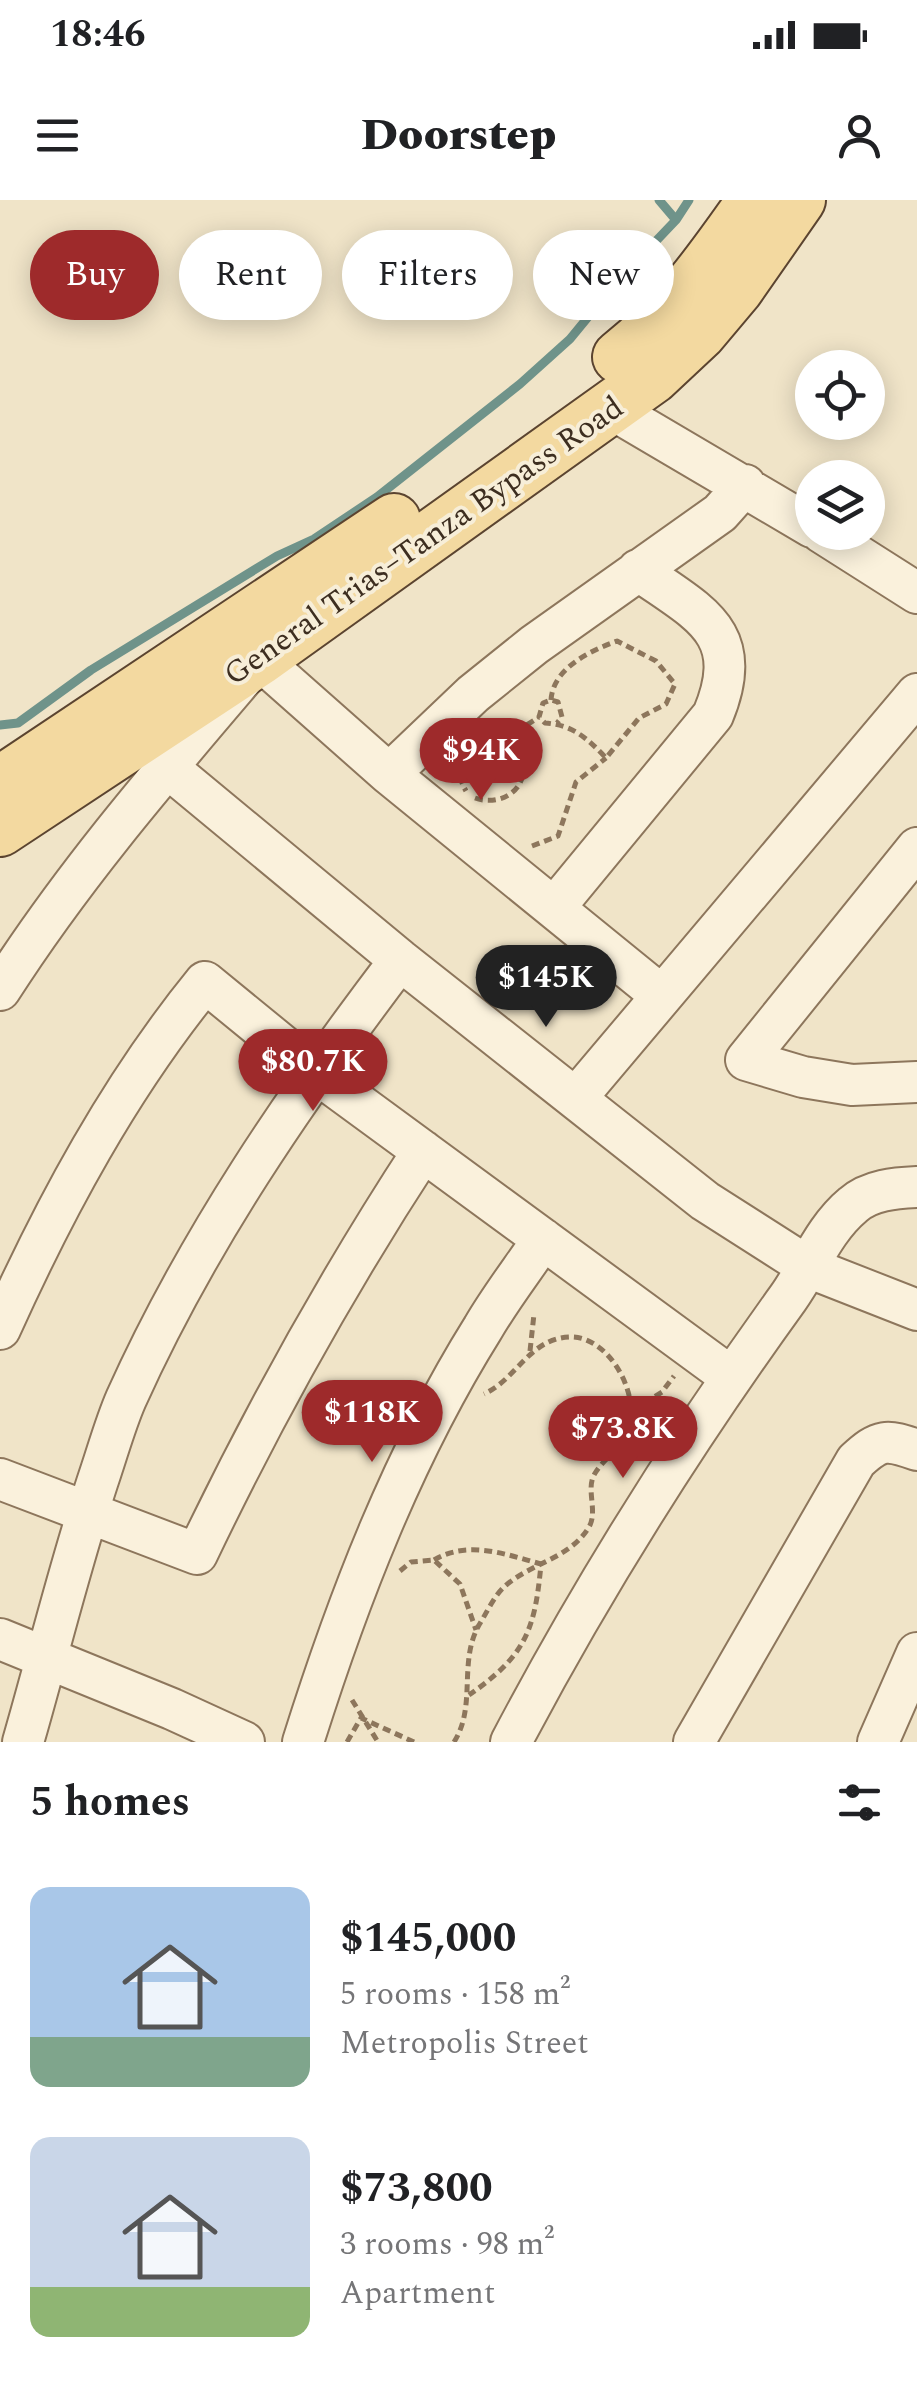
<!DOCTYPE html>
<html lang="en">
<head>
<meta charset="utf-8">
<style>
  body { margin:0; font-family:Spectral,serif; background:#f2f2f2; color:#202124; height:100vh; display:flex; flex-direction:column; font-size:38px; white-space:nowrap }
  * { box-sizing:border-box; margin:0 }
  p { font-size:32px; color:#757577 }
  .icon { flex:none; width:55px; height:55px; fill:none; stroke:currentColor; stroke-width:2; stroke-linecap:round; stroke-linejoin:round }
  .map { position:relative; height:1542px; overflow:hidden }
  .side { display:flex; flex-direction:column; background:#fff; flex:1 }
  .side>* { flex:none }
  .hud { position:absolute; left:30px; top:30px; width:858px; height:90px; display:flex; gap:20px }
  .controls { position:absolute; left:795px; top:150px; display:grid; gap:20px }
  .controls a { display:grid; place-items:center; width:90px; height:90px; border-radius:50%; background:#fff; box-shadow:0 5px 25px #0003; font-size:50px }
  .price { position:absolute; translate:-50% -85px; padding:0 22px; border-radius:35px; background:#9e2a2b; color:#fff; font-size:32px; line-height:65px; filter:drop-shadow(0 2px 5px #0008) }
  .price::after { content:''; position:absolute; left:50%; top:60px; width:30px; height:22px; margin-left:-15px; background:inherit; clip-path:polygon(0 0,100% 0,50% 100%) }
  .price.current { background:#222; color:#fff }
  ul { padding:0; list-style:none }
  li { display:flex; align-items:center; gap:30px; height:250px; padding:0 30px }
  li span { display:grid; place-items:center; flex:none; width:280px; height:200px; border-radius:20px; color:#555 }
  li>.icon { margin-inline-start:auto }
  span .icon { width:120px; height:120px; fill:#fffc; stroke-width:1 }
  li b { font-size:42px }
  h2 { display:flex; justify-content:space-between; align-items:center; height:120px; padding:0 30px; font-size:42px }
  .pill { padding:0 35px; border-radius:45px; background:#fff; box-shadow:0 5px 25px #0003; font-size:35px; line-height:90px }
  .pill.current { background:#9e2a2b; color:#fff }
  .status { display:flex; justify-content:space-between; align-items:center; height:70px; padding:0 50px; background:#fff; direction:ltr }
  .status svg { height:28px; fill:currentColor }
  header { display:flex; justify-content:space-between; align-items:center; height:130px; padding:0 30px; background:#fff; font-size:45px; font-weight:800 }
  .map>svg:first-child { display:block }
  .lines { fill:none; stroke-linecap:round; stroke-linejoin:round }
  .stream { stroke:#6f938a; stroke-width:9 }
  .minor-casing { stroke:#8d765c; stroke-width:44 }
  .major-casing { stroke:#5b4430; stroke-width:56 }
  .path { stroke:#8d765c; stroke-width:5; stroke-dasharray:8 5; stroke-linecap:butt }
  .minor { stroke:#faf1dc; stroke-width:40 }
  .major { stroke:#f3d9a0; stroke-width:52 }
  .labels { text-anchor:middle; stroke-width:8; stroke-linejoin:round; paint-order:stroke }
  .street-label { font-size:32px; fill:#3d2e20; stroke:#f7eed8 }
</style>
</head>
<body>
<div class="status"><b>18:46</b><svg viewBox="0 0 49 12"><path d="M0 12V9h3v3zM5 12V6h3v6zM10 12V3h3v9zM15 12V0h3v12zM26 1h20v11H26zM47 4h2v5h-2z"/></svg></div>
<header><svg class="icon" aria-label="menu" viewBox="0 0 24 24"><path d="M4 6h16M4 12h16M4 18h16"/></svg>Doorstep<svg class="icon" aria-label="person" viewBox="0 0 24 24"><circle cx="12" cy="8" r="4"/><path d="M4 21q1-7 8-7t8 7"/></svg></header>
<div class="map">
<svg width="917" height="1542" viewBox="0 0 917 1542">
  <rect width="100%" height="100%" fill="#f0e4c8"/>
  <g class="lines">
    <path class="stream" d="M659 0 676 20
      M0 525 18 523 91 470 277 356 314 339 377 297 520 184 570 139 616 83 676 20 689 0"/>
    <g class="minor-casing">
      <path id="minor" d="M610 208 812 327
        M821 332 917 393
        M167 567 400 760 705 1001 810 1068 917 1110
        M389 574 473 494 534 445 720 313 745 285
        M917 648 746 860 803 877 852 885 917 882
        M554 708 713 515C748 431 698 413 638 370
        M0 790C76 671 168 566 259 459L389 574 662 796
        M576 898 917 494
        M0 1129C55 1007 120 886 205 782L315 872 731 1177
        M0 1279 197 1354C264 1214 338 1081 423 951
        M0 1439 172 1509 244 1542
        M23 1542C49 1452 71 1360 101 1271 109 1247 116 1222 126 1199 197 1041 295 898 400 760
        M303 1542C348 1399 403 1256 483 1128 501 1097 523 1069 543 1039
        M511 1542C592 1388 686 1239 788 1098 810 1067 824 1029 853 1005 870 990 895 988 917 987
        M694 1542 856 1261C880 1239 886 1239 917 1250
        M878 1542 917 1453"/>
    </g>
    <g class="major-casing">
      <path id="major" d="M619 157C675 113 714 57 754 0
        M0 583 394 320
        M0 630 259 459 653 177 700 133 737 89 799 0"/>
    </g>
    <path class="path" d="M551 500C553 468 590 451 617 441L656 461 675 484 666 504 639 518 606 558C587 538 573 525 545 523L539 517 543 503 551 500 558 502 562 517 557 523
      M473 543 486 538H498
      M511 545 522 528 539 517
      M464 551C457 566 458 577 466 591
      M475 598C503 608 535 585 518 555 511 542 499 540 491 525
      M532 646 558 636 576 582 606 558
      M530 1151 534 1114
      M633 1210 662 1192 674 1176
      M434 1360C468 1340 505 1354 541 1364 535 1431 525 1456 469 1495
      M400 1371 411 1362 434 1360 460 1384 476 1430
      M352 1500 378 1542
      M347 1542 361 1518 414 1542
      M454 1542C477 1506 458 1462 479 1425 486 1414 494 1396 504 1387 530 1363 570 1359 589 1327 598 1312 586 1290 594 1275 602 1260 620 1249 627 1233 643 1198 610 1135 569 1137 529 1139 517 1179 484 1194"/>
    <use href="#minor" class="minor"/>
    <use href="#major" class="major"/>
  </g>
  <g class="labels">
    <g class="street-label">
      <text transform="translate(423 340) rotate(-35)" y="11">General Trias–Tanza Bypass Road</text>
    </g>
  </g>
</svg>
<div class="controls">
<a><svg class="icon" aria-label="locate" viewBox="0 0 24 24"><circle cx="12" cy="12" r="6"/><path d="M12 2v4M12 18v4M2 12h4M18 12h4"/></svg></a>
<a><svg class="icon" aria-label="layers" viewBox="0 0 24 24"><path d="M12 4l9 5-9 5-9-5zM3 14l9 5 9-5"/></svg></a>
</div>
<b class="price" style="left:481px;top:603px">$94K</b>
<b class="price current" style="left:546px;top:830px">$145K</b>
<b class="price" style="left:313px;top:914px">$80.7K</b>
<b class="price" style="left:372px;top:1265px">$118K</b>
<b class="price" style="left:623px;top:1281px">$73.8K</b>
<div class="hud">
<a class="pill current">Buy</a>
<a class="pill">Rent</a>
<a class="pill">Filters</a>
<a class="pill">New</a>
</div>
</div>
<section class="side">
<h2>5 homes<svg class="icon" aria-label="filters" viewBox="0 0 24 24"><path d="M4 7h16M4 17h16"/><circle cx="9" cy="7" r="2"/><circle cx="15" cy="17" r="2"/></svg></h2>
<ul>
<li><span style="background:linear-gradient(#a9c7e8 75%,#7fa58c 0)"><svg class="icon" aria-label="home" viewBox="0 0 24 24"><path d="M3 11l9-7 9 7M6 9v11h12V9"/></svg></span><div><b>$145,000</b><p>5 rooms · 158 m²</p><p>Metropolis Street</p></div></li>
<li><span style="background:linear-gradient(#c9d6e8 75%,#8fb573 0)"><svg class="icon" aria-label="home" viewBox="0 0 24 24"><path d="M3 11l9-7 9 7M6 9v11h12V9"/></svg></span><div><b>$73,800</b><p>3 rooms · 98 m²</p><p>Apartment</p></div></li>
</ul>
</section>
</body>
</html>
